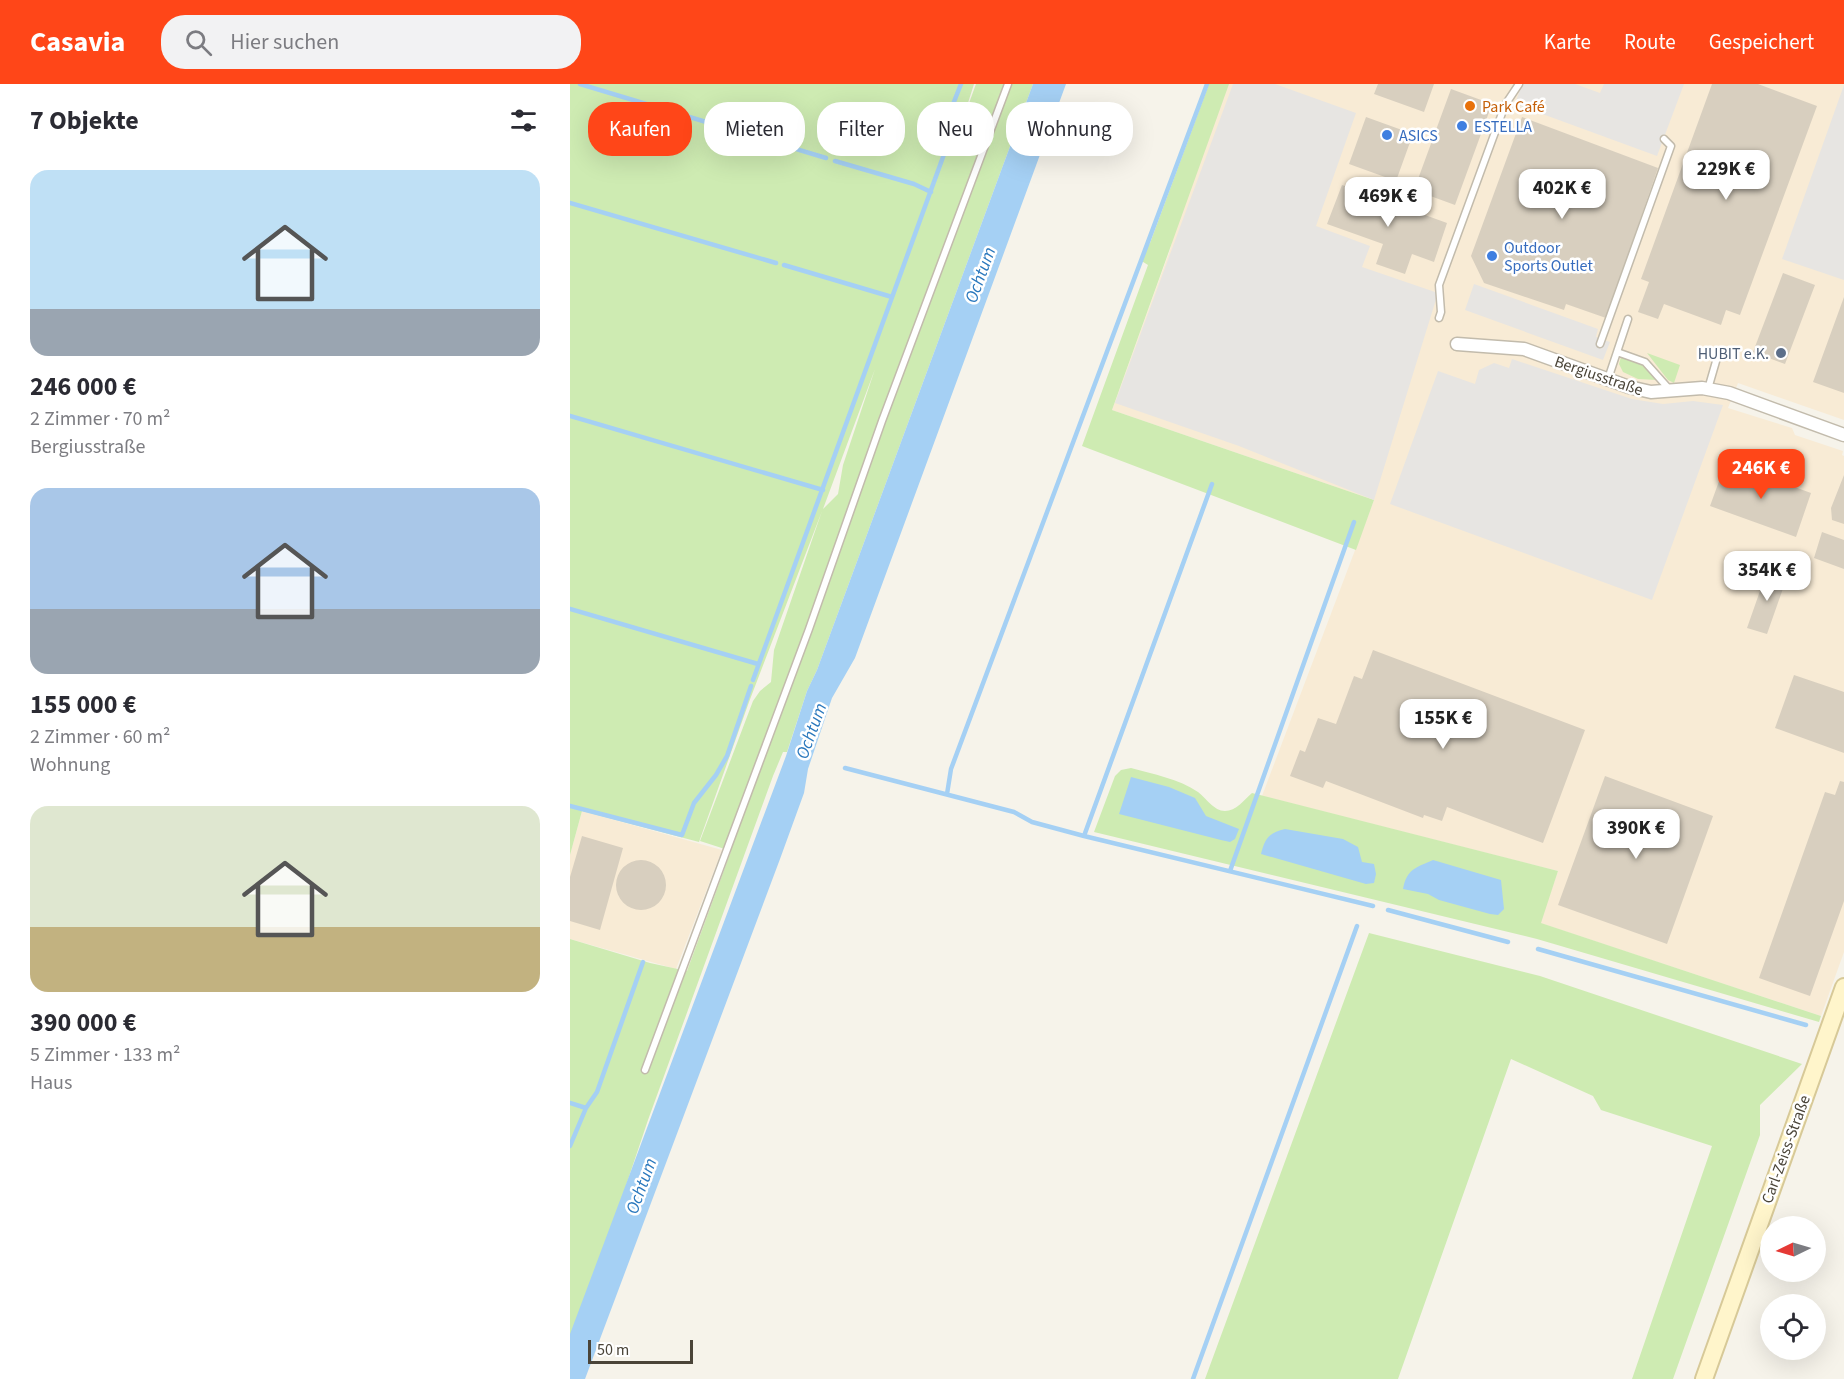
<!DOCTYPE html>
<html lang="de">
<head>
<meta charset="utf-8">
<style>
  body { margin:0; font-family:"Source Sans 3",sans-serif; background:#f2f2f3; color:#2b2b33; height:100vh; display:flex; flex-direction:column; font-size:22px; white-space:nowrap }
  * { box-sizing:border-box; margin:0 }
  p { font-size:20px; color:#7c7c81 }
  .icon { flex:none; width:33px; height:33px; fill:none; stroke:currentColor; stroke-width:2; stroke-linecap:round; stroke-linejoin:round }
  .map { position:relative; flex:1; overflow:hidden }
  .details { display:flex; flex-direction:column; background:#fff; width:570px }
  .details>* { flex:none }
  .hud { position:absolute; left:18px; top:18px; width:570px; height:54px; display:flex; gap:12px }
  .needle { width:39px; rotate:265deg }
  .fabs { position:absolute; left:1190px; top:1132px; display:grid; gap:12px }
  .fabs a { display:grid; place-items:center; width:66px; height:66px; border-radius:50%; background:#fff; box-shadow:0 6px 24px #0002; font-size:30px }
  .scale { position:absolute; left:18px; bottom:15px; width:105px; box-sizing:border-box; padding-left:6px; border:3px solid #4a4438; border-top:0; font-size:16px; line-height:21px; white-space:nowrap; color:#4a4438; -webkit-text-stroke:4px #fff; paint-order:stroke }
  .price { position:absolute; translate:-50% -51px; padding:0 14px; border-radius:12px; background:#fff; color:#222; font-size:20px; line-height:39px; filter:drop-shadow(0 2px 3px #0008) }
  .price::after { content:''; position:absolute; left:50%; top:36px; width:18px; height:14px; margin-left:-9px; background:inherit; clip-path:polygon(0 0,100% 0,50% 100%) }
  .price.on { background:#ff4618; color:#fff }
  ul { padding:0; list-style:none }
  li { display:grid; align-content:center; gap:12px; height:318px; padding:0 30px }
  li span { display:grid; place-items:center; height:186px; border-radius:18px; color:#555 }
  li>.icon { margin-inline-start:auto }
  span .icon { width:108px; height:108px; fill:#fffc; stroke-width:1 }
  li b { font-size:26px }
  h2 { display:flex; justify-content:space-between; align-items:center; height:72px; padding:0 30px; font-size:26px }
  .chip { padding:0 21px; border-radius:24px; background:#fff; box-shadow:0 6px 24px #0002; font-size:21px; line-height:54px }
  .chip.on { background:#ff4618; color:#fff }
  header { display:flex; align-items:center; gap:36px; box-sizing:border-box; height:84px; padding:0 30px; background:#ff4618; color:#fff }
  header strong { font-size:28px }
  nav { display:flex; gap:33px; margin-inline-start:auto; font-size:21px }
  .search { width:420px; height:54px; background:#f2f2f3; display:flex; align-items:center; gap:15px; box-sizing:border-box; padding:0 21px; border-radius:24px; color:#7c7c81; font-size:22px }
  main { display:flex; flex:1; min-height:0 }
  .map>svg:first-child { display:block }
  .commercial { fill:#f8ebd5 }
  .green { fill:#ceebb2; fill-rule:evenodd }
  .parking { fill:#e7e5e2 }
  .water { fill:#a5d0f4 }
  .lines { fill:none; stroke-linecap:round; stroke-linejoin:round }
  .stream { stroke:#a5d0f4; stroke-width:4.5 }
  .building { fill:#d8cfbf }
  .lane-casing { stroke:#c2bbac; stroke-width:9 }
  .street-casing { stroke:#c2bbac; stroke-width:15 }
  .secondary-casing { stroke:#d7c998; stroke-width:20 }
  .lane { stroke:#fff; stroke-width:6 }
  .street { stroke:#fff; stroke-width:12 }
  .secondary { stroke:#fff5cb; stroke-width:16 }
  .food-dot { fill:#e8710a; stroke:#fff; stroke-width:2 }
  .shop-dot { fill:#3f7fe0; stroke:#fff; stroke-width:2 }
  .service-dot { fill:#5c6f8a; stroke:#fff; stroke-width:2 }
  .labels { text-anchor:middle; stroke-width:5; stroke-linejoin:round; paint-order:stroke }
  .food-label { font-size:16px; fill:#c56008; stroke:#fff; text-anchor:start }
  .shop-label { font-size:16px; fill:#366cbe; stroke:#fff; text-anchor:start }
  .service-label { font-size:16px; fill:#4e5e75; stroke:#fff; text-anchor:end }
  .street-label { font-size:16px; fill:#4a4438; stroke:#fff }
  .water-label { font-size:18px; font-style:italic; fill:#2a78bd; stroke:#fff }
</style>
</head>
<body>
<header>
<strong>Casavia</strong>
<div class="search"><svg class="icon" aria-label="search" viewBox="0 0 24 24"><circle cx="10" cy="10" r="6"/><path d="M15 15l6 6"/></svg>Hier suchen</div>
<nav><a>Karte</a><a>Route</a><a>Gespeichert</a></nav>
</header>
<main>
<section class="details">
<h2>7 Objekte<svg class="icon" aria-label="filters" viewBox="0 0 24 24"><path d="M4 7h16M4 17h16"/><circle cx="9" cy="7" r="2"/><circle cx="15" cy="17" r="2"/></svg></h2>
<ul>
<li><span style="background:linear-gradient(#bfe0f5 75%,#9aa5b1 0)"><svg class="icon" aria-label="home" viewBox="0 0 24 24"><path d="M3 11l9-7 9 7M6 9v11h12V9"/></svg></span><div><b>246 000 €</b><p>2 Zimmer · 70 m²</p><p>Bergiusstraße</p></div></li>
<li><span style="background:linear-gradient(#a9c7e8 65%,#9aa5b1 0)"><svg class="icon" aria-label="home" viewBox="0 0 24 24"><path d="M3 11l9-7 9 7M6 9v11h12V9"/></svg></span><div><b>155 000 €</b><p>2 Zimmer · 60 m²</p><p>Wohnung</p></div></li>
<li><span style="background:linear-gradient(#dfe7d0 65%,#c2b280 0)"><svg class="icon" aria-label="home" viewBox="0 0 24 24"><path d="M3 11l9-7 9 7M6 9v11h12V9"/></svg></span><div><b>390 000 €</b><p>5 Zimmer · 133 m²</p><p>Haus</p></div></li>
</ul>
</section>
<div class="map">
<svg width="1274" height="1295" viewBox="0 0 1274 1295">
  <rect width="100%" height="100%" fill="#f6f3ea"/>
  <path class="commercial" d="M639 0H1274V336L1168 299 1158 324 1222 344 1225 351 1273 367 1272 371 1274 372V868L1251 932 970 839 988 787 692 712 804 416 542 326 600 166Z
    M12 727 152 766 106 885 0 855V771Z"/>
  <path class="green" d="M0 0H404L390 44 406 0H463L247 586 237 607 217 668H213L203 692 78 1036 33 1170 0 1252V855L80 879 117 887 161 767 130 757 183 617 190 607 201 598 204 566 252 427 179 618 129 758 12 727 0 771ZM305 285 273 381 268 410 253 425Z
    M639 0H659L542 326 804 416 786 466 512 362 578 181 570 176 580 159Z
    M1077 269 1110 281 1104 299 1098 296Z
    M1051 273 1072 281 1087 296 1068 295 1053 288 1049 280Z
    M561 684C583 690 609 695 628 708 636 714 644 727 655 727 666 727 674 716 682 709L988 787 971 839 1251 932 1249 938 967 855 524 748 545 692 551 686Z
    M799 849 970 892 1232 980 1190 1021V1051L1103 1295H1062L1142 1062 1031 1026 1023 1012 941 975 828 1295H635Z"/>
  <path class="parking" d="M663 0H705L786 29 746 142 800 162 792 183 868 209 804 416 669 362 545 319Z
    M952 0H1005L1030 9 1034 0H1114L1087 72 945 20Z
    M1274 1V196L1212 175Z
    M904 200 1028 245 1026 253 1040 258 1033 276 895 226Z
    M942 275 1062 315 1093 320 1123 317 1153 321 1082 516 820 420 868 287 905 300 909 286 924 279 939 284Z"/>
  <path class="water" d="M463 0H496L285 574 262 614 238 685 234 709 210 775 15 1295H0V1250L216 672 237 607 247 586Z
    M561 693 599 703 625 714 636 732 669 745 665 755 660 758 651 756 549 730Z
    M715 745 773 755 788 763 792 778 804 780 806 790 804 799 796 800 691 770C695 754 699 749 715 745Z
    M863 776 931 796 934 825 928 831 920 830 869 816 858 810 833 805C837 785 845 784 863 776Z"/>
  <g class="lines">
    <path class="stream" d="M10 0 256 74
      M265 77 344 100 361 108
      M0 119 206 179
      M214 181 322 213
      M0 332 253 406
      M0 525 188 580
      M183 596 381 51 374 43 391 0
      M275 684 444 728 462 738 514 752 803 822
      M377 710 381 685 637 0
      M0 722 112 751 124 719 146 691 157 672 181 602
      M514 752 642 400
      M660 787 784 438
      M818 826 938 858
      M968 865 1236 941
      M0 1019 16 1024
      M0 1062 16 1024 27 1008 73 878
      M623 1295 787 842"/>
  </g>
  <path class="building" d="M808 0H864L854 28 804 10Z
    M1142 0H1188L1247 22 1170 231 1156 226 1151 241 1094 220 1088 235 1068 228 1079 198 1071 195Z
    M881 5 922 20 885 121 844 106Z
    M796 33 843 50 826 97 779 80Z
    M952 33 1088 84 1036 234 996 220 994 226 914 199 901 172Z
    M772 101 877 139 864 178 842 170 835 190 806 180 813 160 757 140Z
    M1213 189 1245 201 1215 280 1183 268Z
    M1274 213V309L1243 298Z
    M1156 378 1241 409 1226 453 1140 422Z
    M1274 391V440L1262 436 1261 424Z
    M1252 448 1274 456V485L1244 474Z
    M1197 487 1217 493 1197 550 1177 544Z
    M803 566 1015 646 973 759 877 723 872 737 854 731 853 734 756 697 753 704 720 692 730 666 735 668 748 634 766 640 784 592 792 595Z
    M1224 591 1274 608V669L1205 644Z
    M1035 692 1143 732 1097 860 988 821Z
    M1270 697 1274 698V817L1240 912 1189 894 1255 708 1265 711Z
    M12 752 53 764 30 846 0 837V793Z
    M46 801a25 25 0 1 1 50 0a25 25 0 1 1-50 0Z"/>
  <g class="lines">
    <g class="lane-casing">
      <path id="lane" d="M869 234 871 228 869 201 935 21 949 0
        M1030 260 1101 62 1094 55
        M1047 268 1075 278 1100 306
        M1038 295 1058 235
        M1138 305 1149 267
        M75 986 239 545 312 337 438 0"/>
    </g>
    <g class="street-casing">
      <path id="street" d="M887 260 954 265 1059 303 1081 308 1132 304 1159 309 1274 351"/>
    </g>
    <g class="secondary-casing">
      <path id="secondary" d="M1134 1295 1274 903"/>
    </g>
    <use href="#lane" class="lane"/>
    <use href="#street" class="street"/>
    <use href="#secondary" class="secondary"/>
  </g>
  <circle class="food-dot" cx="900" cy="22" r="6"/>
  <g class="shop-dot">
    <circle cx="892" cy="42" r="6"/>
    <circle cx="817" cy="51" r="6"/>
    <circle cx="922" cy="172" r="6"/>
  </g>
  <circle class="service-dot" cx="1211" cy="269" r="6"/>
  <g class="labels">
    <g class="food-label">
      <text x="912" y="28">Park Café</text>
    </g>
    <g class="shop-label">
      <text x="904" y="48">ESTELLA</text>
      <text x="829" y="57">ASICS</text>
      <text x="934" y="169">Outdoor<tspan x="934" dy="18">Sports Outlet</tspan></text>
    </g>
    <g class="service-label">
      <text x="1199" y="275">HUBIT e.K.</text>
    </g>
    <g class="street-label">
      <text transform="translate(1029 291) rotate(19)" y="6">Bergiusstraße</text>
      <text transform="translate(1215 1065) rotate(-70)" y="6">Carl-Zeiss-Straße</text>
    </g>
    <g class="water-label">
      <text transform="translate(410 191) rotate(-70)" y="6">Ochtum</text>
      <text transform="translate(241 647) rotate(-70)" y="6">Ochtum</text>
      <text transform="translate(71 1102) rotate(-70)" y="6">Ochtum</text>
    </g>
  </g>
</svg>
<div class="fabs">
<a><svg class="needle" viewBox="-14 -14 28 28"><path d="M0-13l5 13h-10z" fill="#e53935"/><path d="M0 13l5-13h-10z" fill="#7c7c81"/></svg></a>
<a><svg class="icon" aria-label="locate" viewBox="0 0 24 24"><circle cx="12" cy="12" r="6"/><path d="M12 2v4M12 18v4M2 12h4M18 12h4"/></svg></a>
</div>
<div class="scale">50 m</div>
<b class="price" style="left:1156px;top:117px">229K €</b>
<b class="price" style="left:992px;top:136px">402K €</b>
<b class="price" style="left:818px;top:144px">469K €</b>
<b class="price on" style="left:1191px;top:416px">246K €</b>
<b class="price" style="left:1197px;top:518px">354K €</b>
<b class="price" style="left:873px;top:666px">155K €</b>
<b class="price" style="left:1066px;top:776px">390K €</b>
<div class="hud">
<a class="chip on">Kaufen</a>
<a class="chip">Mieten</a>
<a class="chip">Filter</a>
<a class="chip">Neu</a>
<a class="chip">Wohnung</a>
</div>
</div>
</main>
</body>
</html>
